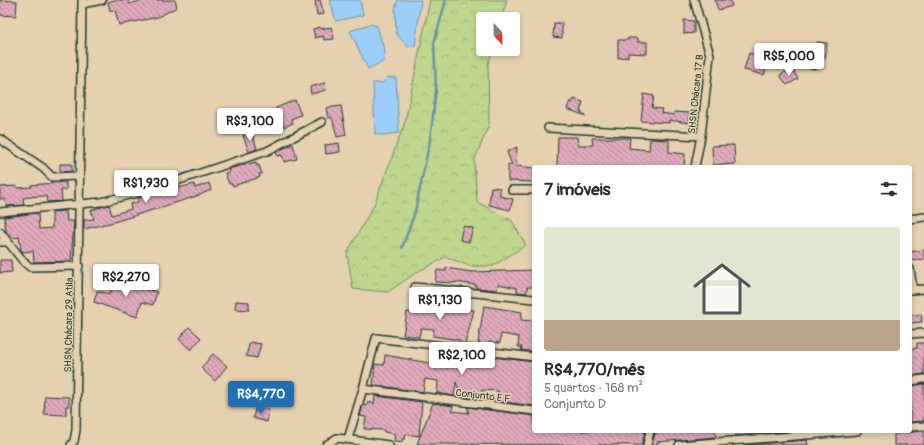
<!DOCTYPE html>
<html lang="pt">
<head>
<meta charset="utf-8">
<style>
  body { margin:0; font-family:Pangolin,sans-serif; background:#f7f7f7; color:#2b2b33; height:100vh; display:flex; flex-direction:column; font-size:15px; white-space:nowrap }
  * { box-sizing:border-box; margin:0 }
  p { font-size:13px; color:#7c7c81 }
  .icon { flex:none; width:22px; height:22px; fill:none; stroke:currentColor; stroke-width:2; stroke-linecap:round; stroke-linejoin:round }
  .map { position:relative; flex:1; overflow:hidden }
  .panel { position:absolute; left:532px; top:165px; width:380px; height:268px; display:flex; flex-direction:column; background:#fff; border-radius:4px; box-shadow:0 2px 6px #0003 }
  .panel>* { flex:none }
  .needle { width:26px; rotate:158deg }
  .controls { position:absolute; left:476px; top:12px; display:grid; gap:8px }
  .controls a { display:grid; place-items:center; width:44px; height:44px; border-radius:4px; background:#fff; box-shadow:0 2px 6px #0003; font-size:20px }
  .price { position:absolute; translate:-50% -34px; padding:0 9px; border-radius:4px; background:#fff; color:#222; font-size:13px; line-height:26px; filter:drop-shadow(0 1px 2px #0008) }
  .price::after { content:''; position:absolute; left:50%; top:24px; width:12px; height:9px; margin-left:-6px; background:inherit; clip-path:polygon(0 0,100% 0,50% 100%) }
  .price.active { background:#1f6fb2; color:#fff }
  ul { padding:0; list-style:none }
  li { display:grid; align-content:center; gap:8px; height:212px; padding:0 12px }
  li+li { border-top:1px solid #e1e1e2 }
  li span { display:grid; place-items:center; height:124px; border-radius:4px; color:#555 }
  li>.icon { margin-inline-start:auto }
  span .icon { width:72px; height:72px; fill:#fffc; stroke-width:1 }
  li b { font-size:17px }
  h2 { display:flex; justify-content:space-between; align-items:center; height:48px; padding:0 12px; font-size:17px }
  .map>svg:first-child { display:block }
  .forest { fill:url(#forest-crowns); stroke:#6e8a60 }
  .water { fill:#9ccef9; stroke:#6a94aa }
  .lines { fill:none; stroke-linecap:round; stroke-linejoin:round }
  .stream { stroke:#6a94aa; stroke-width:2.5 }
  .building { fill:url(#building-back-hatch); stroke:#1f3d34 }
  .minor-casing { stroke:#1f3d34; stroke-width:10 }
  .minor { stroke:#e5d0af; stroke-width:7 }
  .labels { text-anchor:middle; stroke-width:3; stroke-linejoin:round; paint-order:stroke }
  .street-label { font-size:10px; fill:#1f3d34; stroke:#e5d0af }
</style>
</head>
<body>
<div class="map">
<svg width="924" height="445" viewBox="0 0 924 445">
  <defs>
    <pattern id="forest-crowns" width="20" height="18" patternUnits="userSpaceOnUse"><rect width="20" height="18" fill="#bed78d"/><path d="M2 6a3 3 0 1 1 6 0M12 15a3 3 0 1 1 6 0" fill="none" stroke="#a3b97a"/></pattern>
    <pattern id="building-back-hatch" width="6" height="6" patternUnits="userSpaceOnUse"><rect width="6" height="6" fill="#e1a9bc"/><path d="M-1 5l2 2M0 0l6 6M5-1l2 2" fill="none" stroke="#b68b9a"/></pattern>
  </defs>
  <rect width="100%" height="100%" fill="#e5d0af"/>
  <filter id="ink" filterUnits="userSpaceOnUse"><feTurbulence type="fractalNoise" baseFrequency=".025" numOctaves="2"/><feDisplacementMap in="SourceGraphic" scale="8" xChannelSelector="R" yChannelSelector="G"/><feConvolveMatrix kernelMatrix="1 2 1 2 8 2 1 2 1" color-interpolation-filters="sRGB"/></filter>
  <g filter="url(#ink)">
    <path class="forest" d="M430 0H507L501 19H483V49H493L488 64 489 125 474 161 477 202 512 221 526 245 493 266H470L446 257 417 272 388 292 353 289 347 253 374 205 405 122Z"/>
    <path class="water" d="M330 0H360L363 15 336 21Z
      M398 0H421L415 46 408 47 396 33 395 9Z
      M370 24 377 26 385 53 384 61 368 69 350 31Z
      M388 77 396 78 399 133 382 135 375 134 373 83H382Z"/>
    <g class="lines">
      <path class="stream" d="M402 248 415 212 430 140 436 90 434 43 446 0"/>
    </g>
    <path class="building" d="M0 0 17 1 16 16 0 15Z
      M114 0H128L129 4 144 0H175L177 7 158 17 119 25 115 10 110 11 108 2Z
      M315 0H320L324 14 317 15Z
      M715 0H730L732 6 718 10Z
      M684 20 694 21V33L684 34Z
      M554 23H562V38L553 37Z
      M320 27V29L331 27 334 39 324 40 323 36 315 38 313 29Z
      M628 38H638V42H647V54L628 53V57L618 58V40H628Z
      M817 42 827 43 825 59 818 58 817 69 800 67 803 55H801V49L817 52Z
      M749 53 769 58 764 75 744 70Z
      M792 68 798 79 787 85 780 75Z
      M325 83 326 90 311 94 310 87Z
      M644 94 654 96 652 108 662 109 661 113 674 115V112L690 113 689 123 669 120V123L641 121Z
      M574 99 583 102 580 111 586 116 567 109 570 101 572 103Z
      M295 100 301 115 291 119 293 123 284 127 276 108Z
      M341 106 346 135 337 137 333 121 331 117 328 118 326 108Z
      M252 132 257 149 249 152 243 135Z
      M558 137H577L578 145H593L592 138H630L629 148 649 150 650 139 669 140V152L685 154 684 167H557Z
      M339 143 340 152 326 154 325 145Z
      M293 144 297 159 284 162 282 155 277 156 276 152Z
      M734 145 735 164 713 165 712 146Z
      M517 147 516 166 534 168V182L508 181V165H512L507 152Z
      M256 162 257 166 259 165 262 174H259L260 177 233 186 232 184H229L225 173 229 172 228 169Z
      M60 164H72V171L60 172Z
      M66 182V190H61L62 201 47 202 46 196H38L23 198 24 205 6 206 5 199H0V187L17 186V188L32 187 31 185Z
      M209 183 211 190 197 196 114 222 84 229V220L94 219 91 210 109 205 112 215 131 209 130 204 138 202V198L177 186 178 188 194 184 195 188Z
      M491 187 500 188V196L513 199 510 210 489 205Z
      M66 211 67 221H74L71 261 34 262 33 251 23 252 21 250 19 237 11 238 6 231 4 217 38 213 39 229 52 228V212Z
      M463 226 473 228 469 242 460 240Z
      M924 250V259L911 261 910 252Z
      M0 260H11L12 272 0 273Z
      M446 268 472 272 534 270V287H527V293L517 292V288L498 284 497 290 476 288V285L455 282V283L435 282 437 270 446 271Z
      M114 280 157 292 153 305 142 302 137 317 94 302 97 291 110 294Z
      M444 296 450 297 449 306 474 310 465 344 459 343V340L433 336 434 329 421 328 419 337 403 335 407 312 420 314 422 301 439 304V302L443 303Z
      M236 301 249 302V310L235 309Z
      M484 306 522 312 521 320 534 321V352L521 350 522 347H518L519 337 501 334 500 343 489 342 488 346 479 345 480 343H478Z
      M921 314 922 322 910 323V316Z
      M189 327 201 338 191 350 179 339Z
      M250 342 261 344 257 358 246 356Z
      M917 343H924V374L910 376V349L917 348Z
      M442 351 534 362V406L497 401 498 391 482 390 481 399 462 397 456 382 454 396 437 393 438 381 425 379 423 392 373 385 375 364 384 365 385 355 440 365Z
      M213 354 227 366 215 381 201 368Z
      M924 384V421L910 422V386Z
      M45 396 69 397V406H66V415L44 414Z
      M375 396 422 402 419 436 406 434 405 439H402V442L394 441 395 434 384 432V430L364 429 366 417 360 416 363 405 367 406 368 402 374 404Z
      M433 403 453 406 452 411 469 413 467 407 534 416V431H645L642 445 417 444Z
      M259 408 269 410 267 422 253 418 255 409 258 410Z
      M675 431H715L716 437 657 442V445H652L655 433Z
      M736 431H793L736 436Z
      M924 431V445H894V434Z
      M807 440 808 445H743Z"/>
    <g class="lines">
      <g class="minor-casing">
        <path id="minor" d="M694 0 710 55 701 136 695 167
          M82 4 102 0
          M548 128 701 136
          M0 139 43 168 52 177 79 176
          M512 190H534
          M0 212 101 202 149 190 267 151 322 122
          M910 219 924 217
          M0 232 24 262 30 267 79 266
          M0 242H8
          M910 269 913 290
          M415 287 534 299
          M910 290 924 289
          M910 334 924 333
          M910 381 924 379
          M363 389 376 338 534 357
          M910 427 924 426
          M348 439 363 389 534 411
          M71 445 74 441 76 430 82 0
          M326 445 337 438 389 445
          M647 445 650 431
          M679 445 857 431"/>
      </g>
      <use href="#minor" class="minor"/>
    </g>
  </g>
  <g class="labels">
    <g class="street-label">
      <text transform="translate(695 94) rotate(-84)" y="4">SHSN Chácara 17 B</text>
      <text transform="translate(68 325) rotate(-89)" y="4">SHSN Chácara 29 Atila</text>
      <text transform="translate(483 395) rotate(7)" y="4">Conjunto E F</text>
    </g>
  </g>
</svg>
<div class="controls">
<a><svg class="needle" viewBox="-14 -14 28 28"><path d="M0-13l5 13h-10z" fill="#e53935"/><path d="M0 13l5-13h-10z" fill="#7c7c81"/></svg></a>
</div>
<b class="price" style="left:789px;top:77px">R$5,000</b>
<b class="price" style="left:250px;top:142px">R$3,100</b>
<b class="price" style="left:146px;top:204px">R$1,930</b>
<b class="price" style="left:126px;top:298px">R$2,270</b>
<b class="price" style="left:440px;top:321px">R$1,130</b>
<b class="price" style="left:462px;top:376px">R$2,100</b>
<b class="price active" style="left:261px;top:415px">R$4,770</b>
<section class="panel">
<h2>7 imóveis<svg class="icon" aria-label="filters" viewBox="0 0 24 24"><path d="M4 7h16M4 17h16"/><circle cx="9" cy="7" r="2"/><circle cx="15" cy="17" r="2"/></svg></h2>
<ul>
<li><span style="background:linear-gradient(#dfe7d0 75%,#b9a48a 0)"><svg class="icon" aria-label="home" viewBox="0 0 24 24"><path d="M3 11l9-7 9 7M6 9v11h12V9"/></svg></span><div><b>R$4,770/mês</b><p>5 quartos · 168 m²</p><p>Conjunto D</p></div></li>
</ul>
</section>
</div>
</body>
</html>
